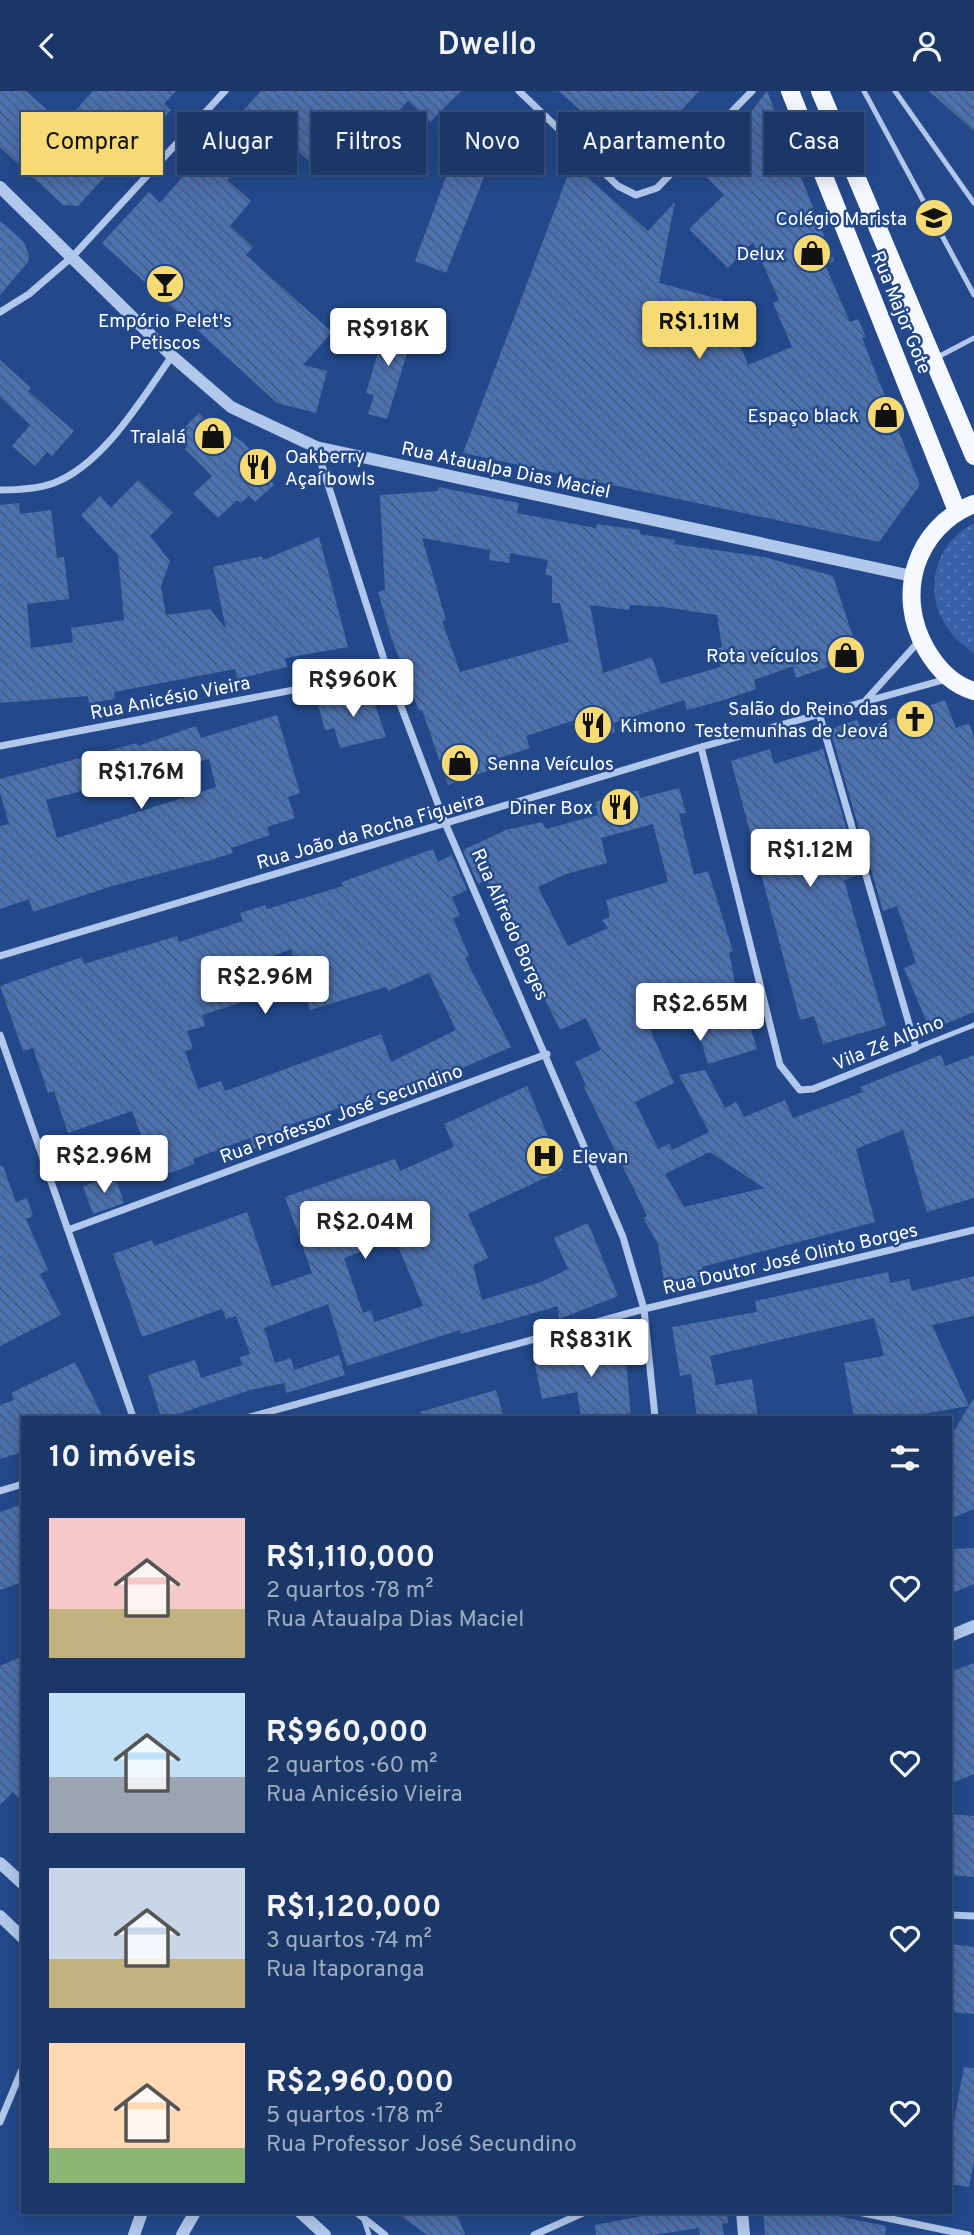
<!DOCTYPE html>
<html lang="pt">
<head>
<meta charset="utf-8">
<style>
  body { margin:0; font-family:Overpass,sans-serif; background:#233f6e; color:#f1f3f6; height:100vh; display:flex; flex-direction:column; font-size:26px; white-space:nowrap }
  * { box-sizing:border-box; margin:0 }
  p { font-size:23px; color:#9facc0 }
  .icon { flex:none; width:38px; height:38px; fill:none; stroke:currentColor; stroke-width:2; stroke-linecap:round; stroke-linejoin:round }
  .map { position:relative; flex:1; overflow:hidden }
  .sheet { position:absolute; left:21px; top:1325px; width:931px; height:798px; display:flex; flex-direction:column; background:#1a3768; border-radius:0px; box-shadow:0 4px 18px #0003,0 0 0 2px #38517c }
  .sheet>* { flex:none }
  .hud { position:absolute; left:21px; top:21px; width:933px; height:63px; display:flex; gap:14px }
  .price { position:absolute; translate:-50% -60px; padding:0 16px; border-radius:7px; background:#fff; color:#222; font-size:23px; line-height:46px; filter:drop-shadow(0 2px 4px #0008) }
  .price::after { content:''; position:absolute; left:50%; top:42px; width:21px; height:16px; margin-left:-10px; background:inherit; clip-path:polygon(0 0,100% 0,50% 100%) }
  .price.selected { background:#f6da73; color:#111 }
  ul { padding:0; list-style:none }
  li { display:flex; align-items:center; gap:21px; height:175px; padding:0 28px }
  li span { display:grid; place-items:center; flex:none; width:196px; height:140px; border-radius:0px; color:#555 }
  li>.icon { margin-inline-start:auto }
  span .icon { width:84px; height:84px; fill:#fffc; stroke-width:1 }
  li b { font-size:30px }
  h2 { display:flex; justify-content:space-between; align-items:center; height:84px; padding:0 28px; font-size:30px }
  .chip { padding:0 24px; border-radius:0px; background:#1a3768; box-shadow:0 4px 18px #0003,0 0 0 2px #38517c; font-size:24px; line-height:63px }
  .chip.selected { background:#f6da73; color:#111 }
  header { display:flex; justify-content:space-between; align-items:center; height:91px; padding:0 28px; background:#1a3768; font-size:32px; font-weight:600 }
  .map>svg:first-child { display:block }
  .park { fill:url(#park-dots) }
  .building { fill:url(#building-back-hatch); fill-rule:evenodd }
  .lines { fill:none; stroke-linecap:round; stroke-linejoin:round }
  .service { stroke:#b1c7eb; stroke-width:5 }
  .minor { stroke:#b1c7eb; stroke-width:7 }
  .tertiary { stroke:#b1c7eb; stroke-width:12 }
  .primary { stroke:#f5f8fe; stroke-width:18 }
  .labels { text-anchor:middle; stroke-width:5; stroke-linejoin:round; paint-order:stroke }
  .poi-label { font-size:19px; fill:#fff; stroke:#23498b; text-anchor:end }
  .street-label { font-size:19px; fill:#fff; stroke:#23498b }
</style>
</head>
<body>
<header><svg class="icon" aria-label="back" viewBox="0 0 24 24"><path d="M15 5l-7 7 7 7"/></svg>Dwello<svg class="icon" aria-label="person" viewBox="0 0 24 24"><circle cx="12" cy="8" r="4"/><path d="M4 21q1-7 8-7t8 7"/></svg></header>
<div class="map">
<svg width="974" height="2144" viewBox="0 0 974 2144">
  <defs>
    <pattern id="park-dots" width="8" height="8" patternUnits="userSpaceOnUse" patternTransform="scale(1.75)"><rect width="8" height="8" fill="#3762a8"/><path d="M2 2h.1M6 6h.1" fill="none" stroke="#557ab5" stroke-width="1.8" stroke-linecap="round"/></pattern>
    <pattern id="building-back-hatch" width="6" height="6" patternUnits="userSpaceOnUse" patternTransform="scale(1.75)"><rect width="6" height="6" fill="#4b72b2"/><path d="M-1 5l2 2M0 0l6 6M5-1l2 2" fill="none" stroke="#4c5d7a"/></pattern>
  </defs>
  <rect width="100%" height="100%" fill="#23498b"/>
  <path class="park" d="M974 432V562C923 531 919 462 974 432Z"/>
  <path class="building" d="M0 0H26L63 33 93 0H176L164 13 171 19 133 62 129 59 78 115 63 114 0 56Z
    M261 0H461L430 31 408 10 359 63 344 50 318 78 272 37 227 89 251 110 230 135 253 156 246 164 332 241 303 274 327 280 316 322 277 312 102 152 149 101 160 112 237 22 239 24Z
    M559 0H699L636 70Z
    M767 0 834 170 825 174 850 231 858 228 866 246 862 247 920 394 879 451 463 362 572 73 648 140 675 111 659 192 723 209 748 274 792 256 773 212 779 209 753 151 728 177 689 138 724 104 703 83Z
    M929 0H974V40Z
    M471 18 506 31 446 182 415 170Z
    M0 130 24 151 29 165 28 171 0 204Z
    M387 231 414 239 387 328 368 323 374 304 366 302Z
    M0 269 31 297 28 300 74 340 52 365 47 361 35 375 12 355 30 334 0 306Z
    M199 322 209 333 223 337 244 352 260 371 274 394 255 411 249 405 241 412 237 409 218 427 193 403 212 385 185 358 188 354 178 343Z
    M138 389 173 422 150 445 170 470 161 495 166 524 210 518 226 538 213 476 262 465 263 469 319 446 348 556 285 567 287 576 237 588 235 578 114 601 115 608 89 612 88 605 0 612V414L19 412 20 423 51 419 57 467 64 466 69 508 27 513 31 557 73 551 71 537 124 529 118 464 81 424 100 405 111 417Z
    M438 396 519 412 517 422 596 437 597 433 640 439V443L675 449 674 453 764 466 833 485 858 561 826 571 828 576 796 587 793 575 754 589 756 598 724 609 687 619 684 609 613 632 615 641 582 652 575 629 526 645 530 657 487 671 490 679 448 694 422 619 419 620 391 546 378 501 385 499 380 404 438 400ZM422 447 490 459 489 469 509 472 510 462 548 469 545 484 552 485V512H560L569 551 460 581 442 530 446 529ZM590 514 629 519 630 514 664 516 717 524 722 556 715 559 721 576 661 593 652 566 603 582Z
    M370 599 386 646 340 657 334 637 325 639 318 613Z
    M945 609 956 637 969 632 974 646V921L930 939 904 877 916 872 897 815 883 820 830 638 857 629 861 639Z
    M277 624 300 702 288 706 295 727 267 736 270 744 231 757 233 762 207 770 109 796 33 821 29 808 0 818V735L9 733 0 701V688L137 652 138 655 196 635 201 647ZM209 668 216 696 57 747 46 709Z
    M770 658 774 673 823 658 860 784 844 789 886 935 823 953 814 925 800 929 731 670Z
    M679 697 686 722 679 723 694 784 708 780 733 860 729 861 740 919 745 918 757 958 708 973 692 920 648 934 674 992 635 1011 658 1058 669 1053 672 1059 709 1041 679 984 705 979 725 1017 736 1011 744 1026 785 1009 793 1027 863 1001 860 996 941 964 945 975 974 964V1107L927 1121 903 1039 856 1058 875 1131 702 1176 704 1190 665 1196 658 1153 643 1127 647 1125 584 996 586 994 575 971 601 959 586 927 560 939 486 789 478 793 463 759 506 739 542 731 546 738 598 724 595 711 638 699 640 707ZM653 733 668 791 606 809 610 826 602 829 608 837 568 855 538 796 566 783 607 772 601 747ZM710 1061 764 1097 684 1116 665 1083Z
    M433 758 438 771 452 764 467 799 452 806 460 825 453 827 469 865 465 867 511 956 411 999 366 1013 365 1008 289 1034 293 1044 253 1058 250 1047 193 1068 194 1073 157 1087 132 1020 68 1042 54 1000 48 1002 33 957 23 960 0 895 82 866 84 873 177 845 179 851 243 830 240 822 265 814 267 818 343 795 342 791ZM291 858 310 919 386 896 388 900 429 882 456 939 391 971 381 943 225 1000 221 990 198 998 185 960 193 958 187 940 205 935 202 924 249 909 239 878Z
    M527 995 562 1079 468 1123 488 1167 473 1174 482 1209 541 1191 568 1178 554 1147 588 1132 618 1205 559 1228 558 1215 461 1243 460 1239 347 1275 328 1213 264 1237 275 1272 291 1267 294 1279 339 1264 345 1284 287 1302 284 1292 250 1299 169 1326H161L148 1284 195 1269 201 1287 242 1274 240 1266 250 1263 236 1225 226 1228 222 1218 142 1246 113 1163 152 1149 154 1155 247 1121 272 1196 312 1182 285 1106 395 1068 400 1080 454 1056 444 1033ZM395 1148 423 1215 374 1231 371 1219 363 1222 344 1167Z
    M0 1075H3L16 1111 27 1107 33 1125 26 1128 48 1179 40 1183 61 1224 0 1255Z
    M115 1085 124 1112 93 1123 83 1095Z
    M888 1181 890 1192 909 1188 912 1200 974 1185V1225L932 1234 969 1315 974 1307V1418L950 1428V1347L969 1315 906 1326H854L844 1272 884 1265 874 1227 710 1265 716 1294 752 1288 758 1326H697L691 1283 680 1285 672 1236 757 1221 755 1210Z
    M624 1245 631 1326H581L577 1301 542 1308 535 1274 571 1267 569 1261Z
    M75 1271 103 1326H23V1361L0 1368V1314L14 1309 11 1302Z
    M496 1299 504 1326H421L420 1321Z
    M23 1413V1491L0 1499V1421Z
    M974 1457V1493L950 1503V1458Z
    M23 1565V1711L13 1701 0 1714V1575Z
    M974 1572V1683L950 1693V1581Z
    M950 1723 974 1725V1786L950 1784Z
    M950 1853 974 1856V1923L950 1921Z
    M964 1976 974 1977V2070L969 2096 950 2093V2051Z
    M396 2121H456L465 2144H427Z
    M664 2121H727L728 2132 722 2133 724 2144H700L699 2137 653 2144H596L595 2134Z
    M763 2121H818L886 2135 885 2144H765Z"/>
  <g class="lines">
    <path class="service" d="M864 0 974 204
      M895 0 974 112
      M936 267 974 247
      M916 957 974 934
      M364 2129 369 2144"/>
    <path class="minor" d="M519 0 618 95 636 104 657 97 752 0
      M0 221 29 203 73 165 225 0
      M316 356 388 581 446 734 623 1146 644 1218 655 1326
      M0 399C18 399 37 398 54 392 104 373 143 306 172 265
      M866 609 921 548
      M0 655 388 581
      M701 656 780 974 800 999 813 998 916 957 819 622
      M0 865 701 656 947 588
      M0 944 133 1326
      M68 1139 547 963
      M250 1326 644 1218 974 1139
      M0 1400 23 1393
      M950 1824 974 1825
      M0 2031 23 1976
      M356 2121 385 2144
      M858 2121 968 2144
      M534 2144 585 2121"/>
    <path class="tertiary" d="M0 96 172 265 231 316 316 356 912 485
      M950 1545 974 1535
      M0 1772 23 1793
      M0 1825 23 1847
      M300 2121 325 2144
      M742 2121 744 2144
      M134 2144 142 2121
      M182 2144 195 2121"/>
    <path class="primary" d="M790 0 957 420
      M820 0 974 365
      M974 413C915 436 895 504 926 558 937 577 953 594 974 600"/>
  </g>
  <defs>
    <g id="school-disc" transform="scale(2.0125)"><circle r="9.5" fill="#f6da73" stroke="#23498b"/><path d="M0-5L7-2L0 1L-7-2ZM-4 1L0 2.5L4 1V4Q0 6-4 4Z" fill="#111"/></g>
    <g id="shop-disc" transform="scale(2.0125)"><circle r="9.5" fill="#f6da73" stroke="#23498b"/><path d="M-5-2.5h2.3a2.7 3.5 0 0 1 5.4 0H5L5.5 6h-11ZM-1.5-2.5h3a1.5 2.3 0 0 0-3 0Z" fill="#111"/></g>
    <g id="bar-disc" transform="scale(2.0125)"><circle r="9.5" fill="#f6da73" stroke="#23498b"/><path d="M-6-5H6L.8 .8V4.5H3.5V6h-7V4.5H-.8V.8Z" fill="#111"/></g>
    <g id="restaurant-disc" transform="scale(2.0125)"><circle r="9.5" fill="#f6da73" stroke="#23498b"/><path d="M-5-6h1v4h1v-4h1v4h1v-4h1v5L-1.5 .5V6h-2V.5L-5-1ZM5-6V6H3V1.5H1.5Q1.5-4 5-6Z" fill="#111"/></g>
    <g id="church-disc" transform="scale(2.0125)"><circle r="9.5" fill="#f6da73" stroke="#23498b"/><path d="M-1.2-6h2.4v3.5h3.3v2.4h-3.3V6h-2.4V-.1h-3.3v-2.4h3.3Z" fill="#111"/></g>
    <g id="hospital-disc" transform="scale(2.0125)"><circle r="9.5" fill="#f6da73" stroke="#23498b"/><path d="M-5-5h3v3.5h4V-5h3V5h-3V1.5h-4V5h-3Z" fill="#111"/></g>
  </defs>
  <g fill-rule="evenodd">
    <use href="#school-disc" x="934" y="127"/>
    <use href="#shop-disc" x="812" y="162"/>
    <use href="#bar-disc" x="165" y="193"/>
    <use href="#shop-disc" x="886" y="324"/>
    <use href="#shop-disc" x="213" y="345"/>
    <use href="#restaurant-disc" x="258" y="376"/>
    <use href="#shop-disc" x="846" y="564"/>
    <use href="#church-disc" x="915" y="628"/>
    <use href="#restaurant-disc" x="593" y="634"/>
    <use href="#shop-disc" x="460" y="672"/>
    <use href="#restaurant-disc" x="620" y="716"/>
    <use href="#hospital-disc" x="545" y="1065"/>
  </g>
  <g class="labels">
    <g class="poi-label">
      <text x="907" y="134">Colégio Marista</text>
      <text x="785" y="169">Delux</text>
      <text x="165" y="236" text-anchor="middle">Empório Pelet's<tspan x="165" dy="22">Petiscos</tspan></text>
      <text x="859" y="331">Espaço black</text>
      <text x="186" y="352">Tralalá</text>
      <text x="285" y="372" text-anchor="start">Oakberry<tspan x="285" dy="22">Açaí bowls</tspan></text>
      <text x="819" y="571">Rota veículos</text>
      <text x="888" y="624">Salão do Reino das<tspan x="888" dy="22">Testemunhas de Jeová</tspan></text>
      <text x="620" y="641" text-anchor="start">Kimono</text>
      <text x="487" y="679" text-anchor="start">Senna Veículos</text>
      <text x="593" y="723">Diner Box</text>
      <text x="572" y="1072" text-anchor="start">Elevan</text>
    </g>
    <g class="street-label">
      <text transform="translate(902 221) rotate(68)" y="7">Rua Major Gote</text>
      <text transform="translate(506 378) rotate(12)" y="7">Rua Ataualpa Dias Maciel</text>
      <text transform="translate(170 606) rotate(-11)" y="7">Rua Anicésio Vieira</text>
      <text transform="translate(370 739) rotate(-16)" y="7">Rua João da Rocha Figueira</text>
      <text transform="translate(511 833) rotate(66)" y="7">Rua Alfredo Borges</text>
      <text transform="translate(888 951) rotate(-22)" y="7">Vila Zé Albino</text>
      <text transform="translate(341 1022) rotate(-20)" y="7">Rua Professor José Secundino</text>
      <text transform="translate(790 1167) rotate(-13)" y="7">Rua Doutor José Olinto Borges</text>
    </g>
  </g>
</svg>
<b class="price selected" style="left:699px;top:270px">R$1.11M</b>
<b class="price" style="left:388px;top:277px">R$918K</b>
<b class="price" style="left:353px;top:628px">R$960K</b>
<b class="price" style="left:141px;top:720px">R$1.76M</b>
<b class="price" style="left:810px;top:798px">R$1.12M</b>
<b class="price" style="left:265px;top:925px">R$2.96M</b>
<b class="price" style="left:700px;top:952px">R$2.65M</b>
<b class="price" style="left:104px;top:1104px">R$2.96M</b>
<b class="price" style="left:365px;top:1170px">R$2.04M</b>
<b class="price" style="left:591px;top:1288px">R$831K</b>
<div class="hud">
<a class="chip selected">Comprar</a>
<a class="chip">Alugar</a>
<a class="chip">Filtros</a>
<a class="chip">Novo</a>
<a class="chip">Apartamento</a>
<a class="chip">Casa</a>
</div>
<section class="sheet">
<h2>10 imóveis<svg class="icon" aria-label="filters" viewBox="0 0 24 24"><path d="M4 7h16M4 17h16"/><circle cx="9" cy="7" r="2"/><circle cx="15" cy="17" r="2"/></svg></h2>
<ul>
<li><span style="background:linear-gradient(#f6c9c9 65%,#c2b280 0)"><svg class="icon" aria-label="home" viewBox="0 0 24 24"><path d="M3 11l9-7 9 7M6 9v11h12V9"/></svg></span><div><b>R$1,110,000</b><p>2 quartos · 78 m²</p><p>Rua Ataualpa Dias Maciel</p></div><svg class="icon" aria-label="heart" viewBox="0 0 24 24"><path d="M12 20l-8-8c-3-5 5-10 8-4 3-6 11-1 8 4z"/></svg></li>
<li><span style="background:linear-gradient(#bfe0f5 60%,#9aa5b1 0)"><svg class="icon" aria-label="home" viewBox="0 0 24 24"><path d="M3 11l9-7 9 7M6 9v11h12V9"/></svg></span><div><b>R$960,000</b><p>2 quartos · 60 m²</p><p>Rua Anicésio Vieira</p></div><svg class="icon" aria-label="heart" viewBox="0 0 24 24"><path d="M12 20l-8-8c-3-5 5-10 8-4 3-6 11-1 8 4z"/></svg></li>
<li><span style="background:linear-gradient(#c9d6e8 65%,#c2b280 0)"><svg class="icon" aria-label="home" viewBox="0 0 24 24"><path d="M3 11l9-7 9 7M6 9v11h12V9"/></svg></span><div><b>R$1,120,000</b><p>3 quartos · 74 m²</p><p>Rua Itaporanga</p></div><svg class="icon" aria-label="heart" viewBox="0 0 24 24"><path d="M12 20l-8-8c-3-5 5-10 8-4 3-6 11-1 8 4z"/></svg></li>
<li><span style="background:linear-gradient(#ffd9b3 75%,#8fb573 0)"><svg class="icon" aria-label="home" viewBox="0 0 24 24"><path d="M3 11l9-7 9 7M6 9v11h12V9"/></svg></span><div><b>R$2,960,000</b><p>5 quartos · 178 m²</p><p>Rua Professor José Secundino</p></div><svg class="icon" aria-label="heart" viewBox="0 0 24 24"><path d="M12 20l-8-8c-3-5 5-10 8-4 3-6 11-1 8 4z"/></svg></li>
</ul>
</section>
</div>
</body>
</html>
